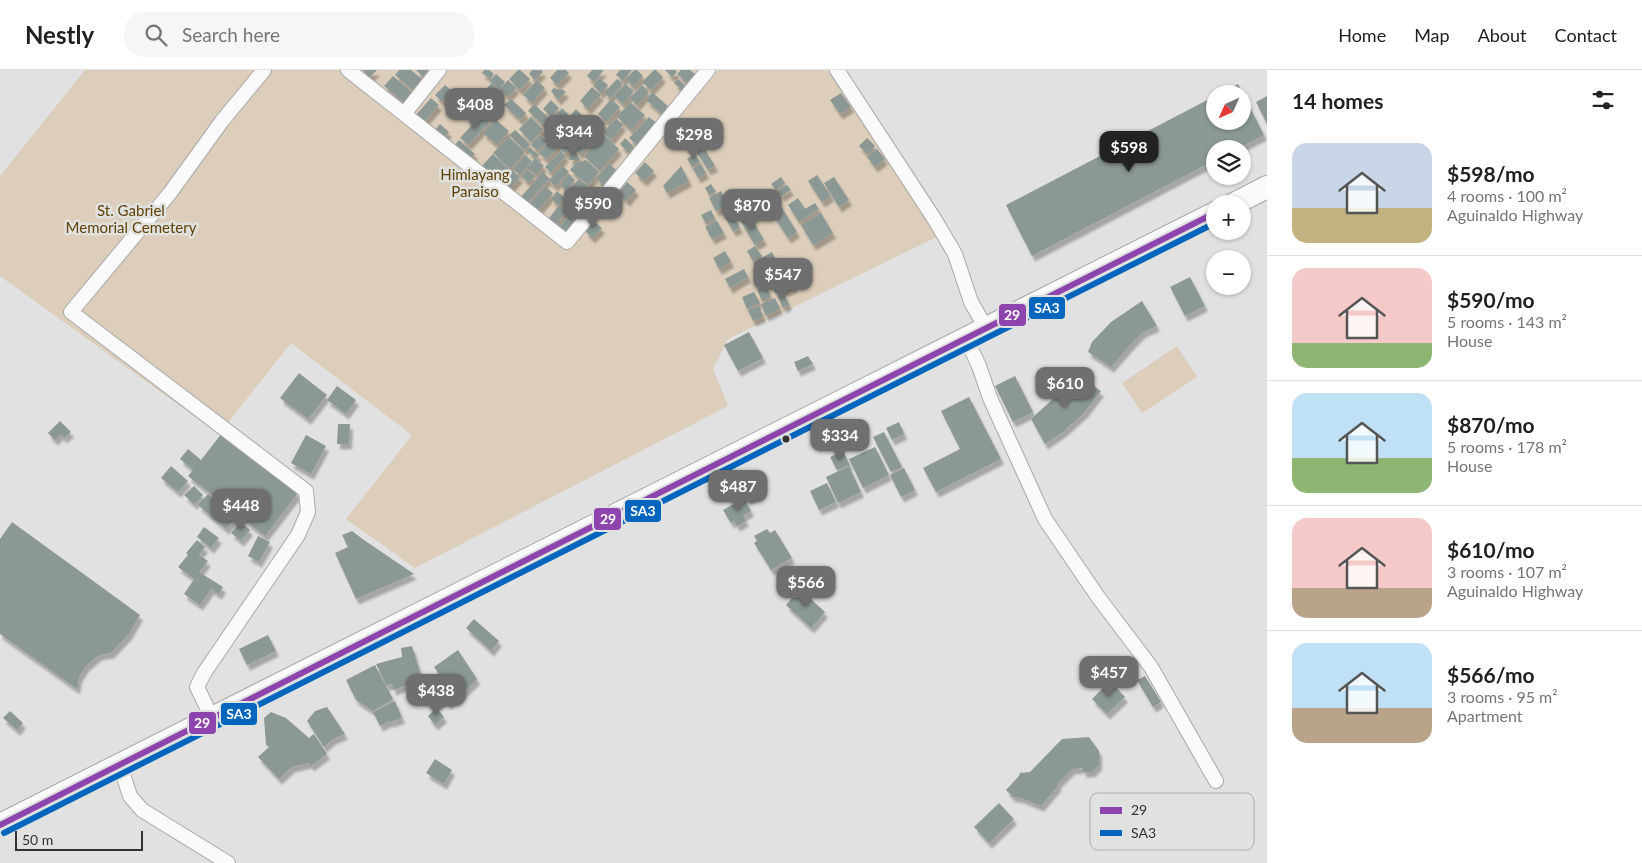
<!DOCTYPE html>
<html lang="en">
<head>
<meta charset="utf-8">
<style>
  body { margin:0; font-family:Lato,sans-serif; background:#f6f6f6; color:#202124; height:100vh; display:flex; flex-direction:column; font-size:19px; white-space:nowrap }
  * { box-sizing:border-box; margin:0 }
  p { font-size:16px; color:#757577 }
  .icon { flex:none; width:28px; height:28px; fill:none; stroke:currentColor; stroke-width:2; stroke-linecap:round; stroke-linejoin:round }
  .map { position:relative; flex:1; overflow:hidden }
  .sheet { display:flex; flex-direction:column; background:#fff; width:375px }
  .sheet>* { flex:none }
  .needle { width:32px; rotate:225deg }
  .tools { position:absolute; left:1206px; top:15px; display:grid; gap:10px }
  .tools a { display:grid; place-items:center; width:45px; height:45px; border-radius:50%; background:#fff; box-shadow:0 1px 4px #0004; font-size:25px }
  .scale { position:absolute; left:15px; bottom:12px; width:128px; box-sizing:border-box; padding-left:5px; border:2px solid #313231; border-top:0; font-size:14px; line-height:18px; white-space:nowrap; color:#313231; -webkit-text-stroke:4px #e0e2e0; paint-order:stroke }
  .price { position:absolute; translate:-50% -42px; padding:0 11px; border-radius:10px; background:#6f6f6f; color:#fff; font-size:16px; line-height:32px; filter:drop-shadow(0 1px 2px #0008) }
  .price::after { content:''; position:absolute; left:50%; top:30px; width:15px; height:11px; margin-left:-8px; background:inherit; clip-path:polygon(0 0,100% 0,50% 100%) }
  .price.active { background:#222; color:#fff }
  ul { padding:0; list-style:none }
  li { display:flex; align-items:center; gap:15px; height:125px; padding:0 25px }
  li+li { border-top:1px solid #e0e0e0 }
  li span { display:grid; place-items:center; flex:none; width:140px; height:100px; border-radius:15px; color:#555 }
  li>.icon { margin-inline-start:auto }
  span .icon { width:60px; height:60px; fill:#fffc; stroke-width:1 }
  li b { font-size:21px }
  h2 { display:flex; justify-content:space-between; align-items:center; height:60px; padding:0 25px; font-size:21px }
  header { display:flex; align-items:center; gap:30px; box-sizing:border-box; height:70px; padding:0 25px; background:#fff; border-bottom:1px solid #e0e0e0 }
  header strong { font-size:24px }
  nav { display:flex; gap:28px; margin-inline-start:auto; font-size:18px }
  .search { width:350px; height:45px; background:#f6f6f6; display:flex; align-items:center; gap:12px; box-sizing:border-box; padding:0 18px; border-radius:20px; color:#757577; font-size:19px }
  main { display:flex; flex:1; min-height:0 }
  .map>svg:first-child { display:block }
  .green { fill:#dcceba }
  .building { fill:#8b9894; filter:url(#shadow) }
  .lines { fill:none; stroke-linecap:round; stroke-linejoin:round }
  .street-casing { stroke:#a8a8a8; stroke-width:16 }
  .primary-casing { stroke:#a8a8a8; stroke-width:24 }
  .street { stroke:#fafafa; stroke-width:14 }
  .primary { stroke:#fafafa; stroke-width:22 }
  .bus-1-casing { stroke:#e0e2e0; stroke-width:10 }
  .bus-2-casing { stroke:#e0e2e0; stroke-width:10 }
  .bus-1 { stroke:#8e44ad; stroke-width:6 }
  .bus-2 { stroke:#0065bd; stroke-width:6 }
  .bus-dot { fill:#313231; stroke:#e0e2e0; stroke-width:2 }
  .labels { text-anchor:middle; stroke-width:5; stroke-linejoin:round; paint-order:stroke }
  .park-label { font-size:15px; fill:#614105; stroke:#e0e2e0 }
  .key { fill:#e0e2e0; stroke:#acadac; stroke-width:1 }
  .key-label { font-size:14px; fill:#313231 }
  .line-badge { stroke:#e0e2e0; stroke-width:2 }
  .badge-label { font-size:14px; text-anchor:middle; font-weight:bold; fill:#fff }
</style>
</head>
<body>
<header>
<strong>Nestly</strong>
<div class="search"><svg class="icon" aria-label="search" viewBox="0 0 24 24"><circle cx="10" cy="10" r="6"/><path d="M15 15l6 6"/></svg>Search here</div>
<nav><a>Home</a><a>Map</a><a>About</a><a>Contact</a></nav>
</header>
<main>
<div class="map">
<svg width="1267" height="793" viewBox="0 0 1267 793">
  <defs>
    <filter id="shadow"><feDropShadow dx="3" dy="5.5" stdDeviation="1" flood-color="#0004"/></filter>
  </defs>
  <rect width="100%" height="100%" fill="#e1e1e1"/>
  <path class="green" d="M85 0H702L711 8 718 0H828L937 167 728 269 713 299 728 336 415 498 346 449 412 365 291 273 219 364 0 206V106Z
    M1177 276 1197 307 1142 343 1122 313Z"/>
  <path class="building" d="M362 0H377L370 7Z
    M399 0H411L422 9 413 20 395 5Z
    M416 0H429L423 7Z
    M484 0H489L494 4 490 9 482 3Z
    M518 0H520L530 9 520 20 509 9Z
    M532 0H541L543 2 535 10 529 4Z
    M557 0H566L569 3 557 15 550 8Z
    M592 0H604L594 12 587 6Z
    M620 0H632L623 11 616 5Z
    M634 0H637L643 6 633 17 626 9Z
    M654 0H656L663 7 651 20 642 12Z
    M665 0H675L677 2 672 7Z
    M681 0H690L696 5 688 14 677 4Z
    M496 4 505 12 499 19 490 11Z
    M393 6 413 23 405 33 384 16Z
    M599 8 608 15 601 23 593 16Z
    M617 9 623 14 610 28 604 23Z
    M678 9 687 17 683 21 674 13Z
    M508 10 516 18 508 27 500 19Z
    M537 10 545 18 532 33 523 25Z
    M492 13 498 20 492 27 485 20Z
    M625 14 634 21 623 34 614 26Z
    M1238 14 1264 65 1237 79H1215V90L1032 186 1006 135 1215 26V51H1242V24H1220Z
    M445 15 452 21 442 32 435 25Z
    M642 15 649 22 637 35 630 28Z
    M592 17 601 25 588 39 580 31Z
    M554 18 560 20 562 19 566 22 558 30 551 21Z
    M484 22 501 37 490 50 473 34Z
    M652 22 670 38 663 45 646 30Z
    M841 23 851 37 840 44 830 30Z
    M1267 26V54L1256 32Z
    M431 28 439 35 424 52 416 45Z
    M511 29 526 43 520 50 504 35Z
    M611 29 620 37 607 52 598 44Z
    M551 30 559 38 551 47 543 39Z
    M630 32 645 45 631 60 617 47Z
    M534 34 548 47 542 54 528 41Z
    M562 38 569 45 562 54 554 47Z
    M576 39 583 46 576 53 569 47Z
    M482 44 490 52 468 75 460 68Z
    M531 47 543 59 531 72 519 59Z
    M649 47 659 55 639 77 629 68Z
    M599 48 606 54 593 67 587 62Z
    M616 48 623 55 611 70 603 63Z
    M495 49 509 61 497 75 483 63Z
    M553 49 562 56 555 64 546 56Z
    M569 49 575 55 569 62 563 56Z
    M587 49 593 54 578 70 573 65Z
    M440 54 449 62 443 69 434 61Z
    M562 58 570 64 547 90 539 83Z
    M515 60 530 74 525 80 509 65Z
    M587 63 594 70 581 84 573 78Z
    M603 64 619 79 600 101 584 86Z
    M540 65 547 71 538 81 531 75Z
    M571 66 577 72 566 84 560 79Z
    M509 67 525 82 510 99 493 83Z
    M625 68 634 77 629 83 620 74Z
    M867 68 875 76 867 84 859 76Z
    M459 70 475 84 468 91 453 77Z
    M699 70 715 96 708 100 692 74Z
    M530 78 539 85 536 88 527 81Z
    M877 79 885 89 875 97 867 87Z
    M561 81 566 86 551 103 545 97Z
    M571 82 577 83 580 90H569Z
    M493 84 509 100 497 113 480 98Z
    M695 84 700 92 692 97 687 89Z
    M525 85 532 91 520 105 513 99Z
    M535 88 544 96 536 105 527 98Z
    M586 90 599 102 588 115 570 100 576 93Z
    M645 92 654 101 644 111 635 103Z
    M609 94 619 102 605 117 596 108Z
    M701 94 706 103 698 108 693 98Z
    M563 96 569 102 555 116 548 110 526 135 519 129 543 102 550 109Z
    M681 96 689 111 667 123 663 116Z
    M527 99 535 106 529 113 521 106Z
    M512 100 520 107 507 122 499 115Z
    M569 104 575 110 566 121 560 115Z
    M817 105 831 126 822 132 808 111Z
    M781 107 785 113 776 120 771 114Z
    M834 107 849 130 839 137 824 113Z
    M579 109 587 116 576 129 567 122Z
    M627 112 636 120 627 131 618 123Z
    M711 114 716 122 709 125 705 118Z
    M787 115 791 120 782 126 778 121Z
    M545 116 553 123 535 144 527 137Z
    M557 121 565 128 558 135 551 129Z
    M721 121 728 135 716 141 709 128Z
    M583 125 592 133 578 150 569 142Z
    M798 128 805 139 815 133 819 139 799 152 788 135Z
    M779 133 797 162 788 168 769 139Z
    M559 135 567 141 554 157 547 151Z
    M711 140 715 149 706 154 701 145Z
    M732 143 740 158 733 161 725 147Z
    M821 143 833 163 813 175 801 155Z
    M569 146 576 152 565 166 557 160Z
    M750 146 764 170 755 175 741 152Z
    M594 151 602 158 592 168 585 161Z
    M717 151 724 163 712 169 705 157Z
    M755 176 762 186 753 191 747 181Z
    M725 181 731 192 719 199 713 188Z
    M772 182 778 194 759 205 753 193Z
    M744 199 748 207 730 218 725 209Z
    M790 206 795 217 784 222 779 211Z
    M1190 207 1205 236 1185 246 1170 217Z
    M776 212 781 222 776 224 771 214Z
    M766 216 771 227 762 231 757 220Z
    M754 222 760 233 747 239 742 227Z
    M784 223 789 235 783 238 777 225Z
    M775 228 780 239 766 246 761 234Z
    M1142 231 1157 256 1143 262 1133 272 1111 297 1088 282 1092 272 1111 252Z
    M759 236 763 247 753 251 748 240Z
    M749 262 763 288 738 301 724 275Z
    M808 286 813 294 798 301 794 292Z
    M299 303 327 325 308 349 280 328Z
    M1077 305 1101 321 1085 342 1064 361 1045 374 1031 349 1065 318Z
    M1015 306 1033 342 1013 352 995 316Z
    M337 316 356 330 346 344 327 330Z
    M969 327 1001 389 936 422 923 398 960 379 941 341Z
    M60 351 71 362 64 368 61 364 55 370 48 363Z
    M899 352 904 364 892 370 886 358Z
    M338 354H350L349 374H337Z
    M884 362 902 397 891 402 873 367Z
    M222 363 298 423 265 466 188 406 193 400 180 389 188 379 201 390Z
    M306 365 326 376 311 404 291 393Z
    M875 377 889 405 863 418 849 389Z
    M843 381 850 395 837 400 830 387Z
    M171 396 188 411 178 422 161 408Z
    M849 396 861 422 838 433 826 407Z
    M904 398 915 420 901 427 890 405Z
    M827 413 836 432 819 440 810 421Z
    M752 415 758 423 748 430 742 421Z
    M194 416 203 425 194 434 184 425Z
    M208 424 236 448 226 459 198 435Z
    M744 428 751 441 743 446 746 451 737 456 734 451 731 453 723 440Z
    M241 451 250 460 241 471 231 463Z
    M12 452 140 545 129 564 111 583 99 585 86 596 79 607 77 619 0 564V469Z
    M204 457 219 468 211 478 197 467Z
    M767 459 770 463 775 460 792 488 771 500 754 473 757 471 754 466Z
    M352 461 364 470 414 504 356 529 335 483 348 477 342 465Z
    M258 466 270 472 259 492 248 486Z
    M197 470 205 477 199 485 208 491 199 502 223 517 219 524 211 519 200 535 184 524 197 505 194 509 178 497 188 485 186 483Z
    M800 519 825 542 811 558 786 535Z
    M474 549 499 571 491 581 466 558Z
    M268 565 276 581 247 595 239 579Z
    M412 576 422 609 412 610 413 613 393 620 392 614 386 615 376 594 402 587 401 578Z
    M458 580 477 609 456 630 455 628 448 634 445 630 434 638 424 624 443 610 434 597Z
    M375 595 393 629 373 641 356 630 346 610Z
    M1145 606 1161 632 1153 637 1137 610Z
    M1110 611 1125 627 1107 644 1092 629Z
    M395 631 402 648 391 652 390 651 380 656 373 642Z
    M327 637 345 664 333 669 324 677 307 651 315 641Z
    M437 638 444 647 435 655 428 646Z
    M10 641 23 653 17 660 3 648Z
    M271 642 286 648 309 668 314 664 327 684 311 696 309 693 292 697 279 709 258 687 269 677 266 675 264 648Z
    M1089 667 1099 681V695L1092 702H1083V698L1072 699 1057 714 1059 715 1041 736 1021 728 1013 727 1006 720 1019 706 1020 703 1030 702 1062 669Z
    M435 689 452 700 444 714 426 703Z
    M999 733 1014 749 989 773 974 757Z"/>
  <g class="lines">
    <g class="street-casing">
      <path id="street" d="M348 0 567 172 708 0
        M837 0 935 150 955 184 971 232 986 258
        M404 44 439 0
        M966 268 979 296 990 328 1045 449 1098 527 1151 597 1216 711
        M212 648 197 617 204 603 298 465 308 442 306 421 71 242 170 123 222 51 264 0
        M120 695 130 726 142 740 228 793"/>
    </g>
    <g class="primary-casing">
      <path id="primary" d="M1234 134 1267 117
        M0 755 1215 143"/>
    </g>
    <use href="#street" class="street"/>
    <use href="#primary" class="primary"/>
    <g class="bus-1-casing">
      <path id="bus-1" d="M0 755 1215 143"/>
    </g>
    <g class="bus-2-casing">
      <path id="bus-2" d="M4 763 1215 153"/>
    </g>
    <use href="#bus-1" class="bus-1"/>
    <use href="#bus-2" class="bus-2"/>
  </g>
  <circle class="bus-dot" cx="786" cy="369" r="4.5"/>
  <g class="labels">
    <g class="park-label">
      <text x="475" y="110">Himlayang<tspan x="475" dy="17">Paraiso</tspan></text>
      <text x="131" y="146">St. Gabriel<tspan x="131" dy="17">Memorial Cemetery</tspan></text>
    </g>
  </g>
  <rect x="1090" y="723" width="164" height="57" rx="8" class="key"/>
  <rect x="1100" y="737" width="22" height="7" fill="#8e44ad"/>
  <rect x="1100" y="760" width="22" height="6" fill="#0065bd"/>
  <g class="key-label">
    <text x="1131" y="745">29</text>
    <text x="1131" y="768">SA3</text>
  </g>
  <g class="line-badge">
    <rect x="1028" y="226" width="38" height="24" rx="5" fill="#0065bd"/>
    <rect x="998" y="233" width="29" height="24" rx="5" fill="#8e44ad"/>
    <rect x="624" y="429" width="38" height="24" rx="5" fill="#0065bd"/>
    <rect x="593" y="437" width="29" height="24" rx="5" fill="#8e44ad"/>
    <rect x="220" y="632" width="38" height="24" rx="5" fill="#0065bd"/>
    <rect x="188" y="641" width="29" height="24" rx="5" fill="#8e44ad"/>
  </g>
  <g class="badge-label">
    <text x="1047" y="243">SA3</text>
    <text x="1012" y="250">29</text>
    <text x="643" y="446">SA3</text>
    <text x="608" y="454">29</text>
    <text x="239" y="649">SA3</text>
    <text x="202" y="658">29</text>
  </g>
</svg>
<div class="tools">
<a><svg class="needle" viewBox="-14 -14 28 28"><path d="M0-13l5 13h-10z" fill="#e53935"/><path d="M0 13l5-13h-10z" fill="#757577"/></svg></a>
<a><svg class="icon" aria-label="layers" viewBox="0 0 24 24"><path d="M12 4l9 5-9 5-9-5zM3 14l9 5 9-5"/></svg></a>
<a>+</a>
<a>−</a>
</div>
<div class="scale">50 m</div>
<b class="price" style="left:475px;top:60px">$408</b>
<b class="price" style="left:574px;top:87px">$344</b>
<b class="price" style="left:694px;top:90px">$298</b>
<b class="price active" style="left:1129px;top:103px">$598</b>
<b class="price" style="left:593px;top:159px">$590</b>
<b class="price" style="left:752px;top:161px">$870</b>
<b class="price" style="left:783px;top:230px">$547</b>
<b class="price" style="left:1065px;top:339px">$610</b>
<b class="price" style="left:840px;top:391px">$334</b>
<b class="price" style="left:738px;top:442px">$487</b>
<b class="price" style="left:241px;top:461px">$448</b>
<b class="price" style="left:806px;top:538px">$566</b>
<b class="price" style="left:1109px;top:628px">$457</b>
<b class="price" style="left:436px;top:646px">$438</b>
</div>
<section class="sheet">
<h2>14 homes<svg class="icon" aria-label="filters" viewBox="0 0 24 24"><path d="M4 7h16M4 17h16"/><circle cx="9" cy="7" r="2"/><circle cx="15" cy="17" r="2"/></svg></h2>
<ul>
<li><span style="background:linear-gradient(#c9d6e8 65%,#c2b280 0)"><svg class="icon" aria-label="home" viewBox="0 0 24 24"><path d="M3 11l9-7 9 7M6 9v11h12V9"/></svg></span><div><b>$598/mo</b><p>4 rooms · 100 m²</p><p>Aguinaldo Highway</p></div></li>
<li><span style="background:linear-gradient(#f6c9c9 75%,#8fb573 0)"><svg class="icon" aria-label="home" viewBox="0 0 24 24"><path d="M3 11l9-7 9 7M6 9v11h12V9"/></svg></span><div><b>$590/mo</b><p>5 rooms · 143 m²</p><p>House</p></div></li>
<li><span style="background:linear-gradient(#bfe0f5 65%,#8fb573 0)"><svg class="icon" aria-label="home" viewBox="0 0 24 24"><path d="M3 11l9-7 9 7M6 9v11h12V9"/></svg></span><div><b>$870/mo</b><p>5 rooms · 178 m²</p><p>House</p></div></li>
<li><span style="background:linear-gradient(#f6c9c9 70%,#b9a48a 0)"><svg class="icon" aria-label="home" viewBox="0 0 24 24"><path d="M3 11l9-7 9 7M6 9v11h12V9"/></svg></span><div><b>$610/mo</b><p>3 rooms · 107 m²</p><p>Aguinaldo Highway</p></div></li>
<li><span style="background:linear-gradient(#bfe0f5 65%,#b9a48a 0)"><svg class="icon" aria-label="home" viewBox="0 0 24 24"><path d="M3 11l9-7 9 7M6 9v11h12V9"/></svg></span><div><b>$566/mo</b><p>3 rooms · 95 m²</p><p>Apartment</p></div></li>
</ul>
</section>
</main>
</body>
</html>
